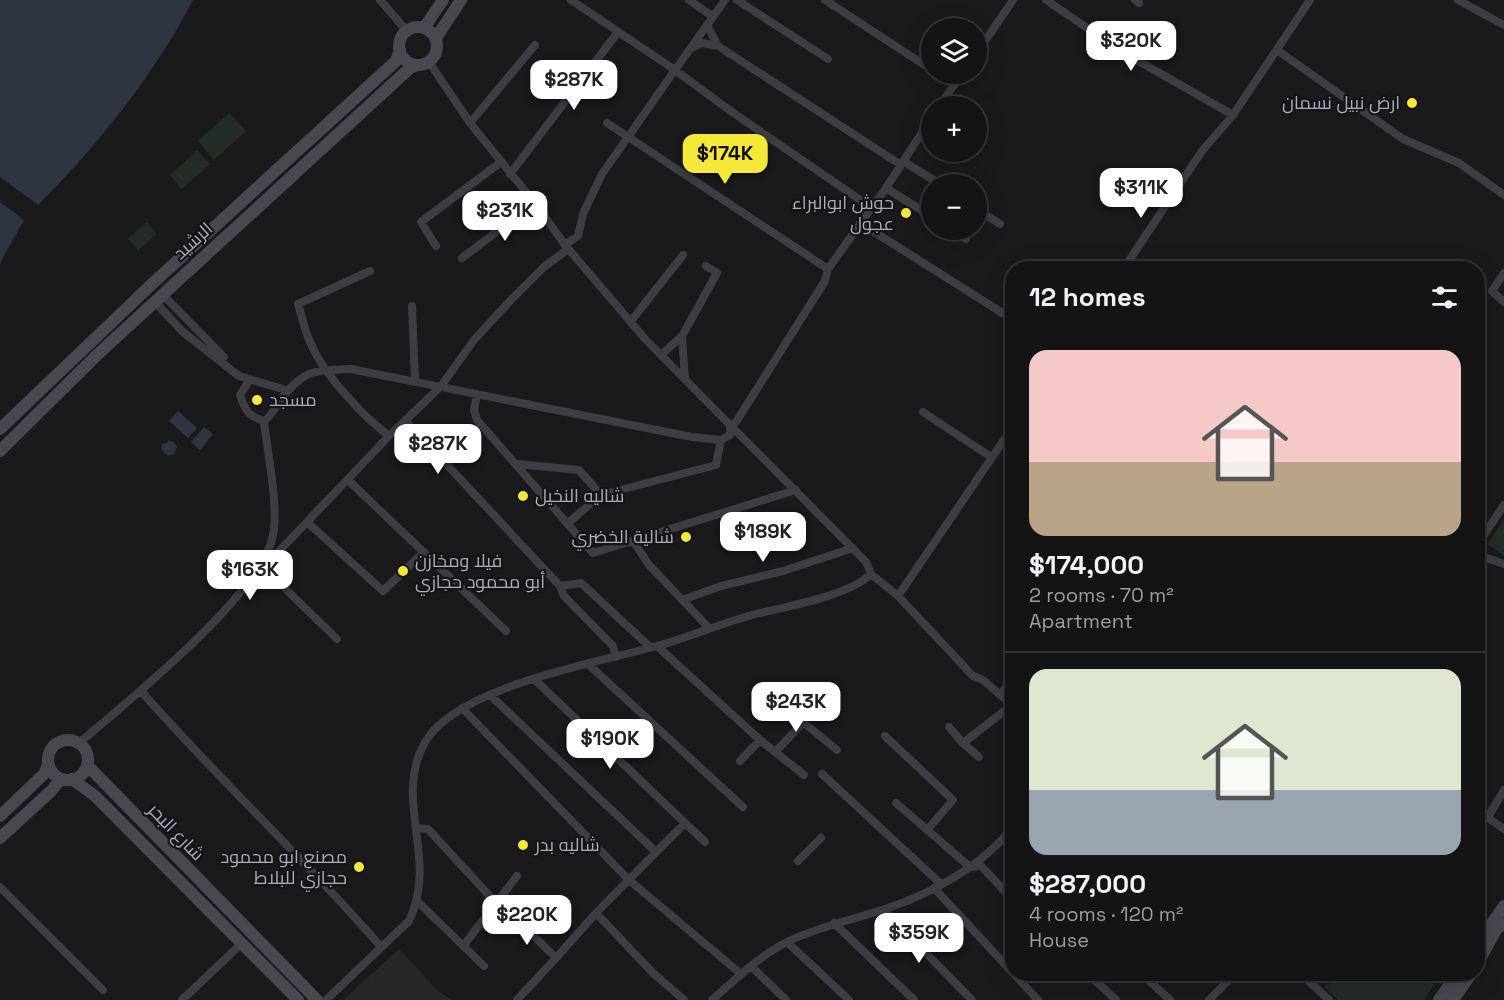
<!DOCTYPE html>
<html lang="en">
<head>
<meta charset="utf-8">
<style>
  body { margin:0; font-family:"Space Grotesk",Cairo,sans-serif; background:#1d1d1e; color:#f1f3f6; height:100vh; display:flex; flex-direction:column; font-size:22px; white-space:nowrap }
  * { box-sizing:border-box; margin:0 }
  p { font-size:20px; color:#9d9ea0 }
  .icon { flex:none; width:33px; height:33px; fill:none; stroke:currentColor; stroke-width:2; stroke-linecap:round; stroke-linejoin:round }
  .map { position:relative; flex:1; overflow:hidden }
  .sheet { position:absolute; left:1005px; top:261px; width:480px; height:720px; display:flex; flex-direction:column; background:#141415; border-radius:24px; box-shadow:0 6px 24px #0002,0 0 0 2px #333334 }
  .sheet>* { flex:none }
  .controls { position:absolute; left:921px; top:18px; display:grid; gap:12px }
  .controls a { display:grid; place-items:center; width:66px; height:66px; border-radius:50%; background:#141415; box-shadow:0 6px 24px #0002,0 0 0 2px #333334; font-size:30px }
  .price { position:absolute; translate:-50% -51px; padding:0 14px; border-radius:12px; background:#fff; color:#222; font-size:20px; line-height:39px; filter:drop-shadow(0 2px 3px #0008) }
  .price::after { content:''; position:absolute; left:50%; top:36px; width:18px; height:14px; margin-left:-9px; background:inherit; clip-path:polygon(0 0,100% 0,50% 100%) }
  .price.selected { background:#f5e838; color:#111 }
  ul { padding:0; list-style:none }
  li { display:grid; align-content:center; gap:12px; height:318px; padding:0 24px }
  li+li { border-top:2px solid #333334 }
  li span { display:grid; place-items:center; height:186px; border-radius:18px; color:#555 }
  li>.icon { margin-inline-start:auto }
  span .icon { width:108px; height:108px; fill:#fffc; stroke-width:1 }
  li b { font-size:26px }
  h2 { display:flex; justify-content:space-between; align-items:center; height:72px; padding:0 24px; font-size:26px }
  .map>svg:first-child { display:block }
  .built { fill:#272629 }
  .green { fill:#232c27 }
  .water { fill:#2f3441 }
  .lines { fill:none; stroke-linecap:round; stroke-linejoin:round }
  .minor { stroke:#3d3d43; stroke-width:8 }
  .secondary { stroke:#494851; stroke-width:12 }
  .poi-dot { fill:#f5e838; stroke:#151517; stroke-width:2 }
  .labels { text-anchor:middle; stroke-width:4.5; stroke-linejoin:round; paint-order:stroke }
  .poi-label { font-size:18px; fill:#acadbc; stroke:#151517; text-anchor:end }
  .street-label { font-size:18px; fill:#acadbc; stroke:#151517 }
</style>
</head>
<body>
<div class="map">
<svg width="1504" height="1000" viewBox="0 0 1504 1000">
  <rect width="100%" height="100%" fill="#1a1a1c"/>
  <path class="built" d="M399 949 439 992 452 1000H343Z"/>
  <path class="green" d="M229 113 246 131 214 160 198 141Z
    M197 150 210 164 182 189 170 175Z
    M147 222 157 234 138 250 128 239Z
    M1504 519V556L1487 544Z
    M1342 974H1414L1434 985 1424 1000H1338L1324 987Z"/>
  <path class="water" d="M0 0H193C154 75 98 145 38 205L0 177Z
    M0 202 24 220 0 263Z
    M178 411 197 428 188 438 169 421Z
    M204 427 213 434 200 450 191 442Z
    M168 440 174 442 177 447 174 454 168 456 161 449 162 444 167 443Z"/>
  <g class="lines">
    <path class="minor" d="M380 0 407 31
      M571 0 675 70 707 25 718 46 901 165
      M689 0 712 16
      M737 0 828 59
      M825 0 932 70
      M1046 0 1121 51 1233 115
      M1135 0 1139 3
      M1458 0 1504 25
      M707 25 725 0
      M691 48 702 43 718 46
      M1277 50 1403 139 1459 163 1504 195
      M976 54 1013 0
      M429 62 470 123 538 207 565 245 646 340 866 562 871 574 898 596 973 676 983 680 1012 705
      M937 74 953 84
      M939 106 962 74
      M470 123 535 45
      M607 123 828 269
      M903 161 940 184
      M510 174 618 32
      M886 188 932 217
      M976 209 1000 224
      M860 223 1012 319
      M951 230 966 239
      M565 245 578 236 583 214 602 174 675 70 732 112 872 208
      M436 246 421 222 501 162
      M462 258 508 223 538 207
      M1124 268 1202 151 1233 115 1310 0
      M370 271 298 304C302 317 305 332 311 344 324 375 363 416 389 436L441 386 474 340 509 302 544 267 568 249
      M1504 273 1492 291 1504 302
      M162 294 224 357
      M154 301 183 332 239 376 286 390
      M412 306 415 380
      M631 321 683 255
      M682 336 685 379
      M661 355 682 336 717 273 706 266
      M250 379 240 395C245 410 248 416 264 421
      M477 394 474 410 477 420 593 553 796 490
      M923 412 991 457
      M407 422 560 586 581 583 650 647
      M517 464 579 470 601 495 716 465 721 440
      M348 480 506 631
      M307 522 383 591 424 552
      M568 523 601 495
      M633 541 649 565 709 628
      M1478 544 1504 505
      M1478 555 1504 564
      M263 567 337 639
      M262 569 389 436
      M560 586 564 596 613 646 616 657
      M898 596 1012 428
      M682 600 721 586 783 571 853 548
      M657 646 760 740 804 775
      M588 664 743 807
      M534 679 705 842
      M141 691C218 779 305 859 381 947
      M770 695 837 750
      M1000 695 1012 680
      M491 696 656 852
      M462 708 629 880 741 974
      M949 727 963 743 1012 705
      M885 736 953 800 927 830
      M79 743C126 703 263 593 273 535 279 505 267 452 264 421 272 416 275 407 281 399 305 368 315 371 351 369L692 437 721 440 730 435V426L736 422 825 281 828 269 886 188 932 117
      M963 743 979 757
      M775 752 804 722
      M740 761 760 740
      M822 774 941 884
      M896 803 970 867 981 866 1012 899
      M1478 811 1504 829
      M1488 817 1504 790
      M417 828 428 829 497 904 504 906 556 958 596 913 685 823
      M798 861 821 838
      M0 887 103 990
      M934 888 1038 1000
      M417 901 484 966
      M884 910 972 1000
      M596 913 652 972 684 1000
      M834 923 914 1000
      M787 942 849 1000
      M464 945 517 876
      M751 966 786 1000
      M1088 974 1116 1000
      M1142 974 1170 1000
      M1301 974 1329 1000
      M182 1000 241 944
      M326 1000 409 921C439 857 393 802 424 744 454 687 597 663 657 646 689 637 720 624 752 615 784 607 849 596 871 574
      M517 1000 556 958
      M712 1000C736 979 760 955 789 941 820 926 853 920 885 909 931 894 982 866 1012 828
      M1209 1000 1235 974"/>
    <path class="secondary" d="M399 46a19 19 0 1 1 38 0a19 19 0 1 1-38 0Z
      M424 28 443 0
      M436 38 461 0
      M0 429 153 283 396 61 400 50
      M0 451 98 354 410 68 417 65
      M48 760a20 20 0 1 1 40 0a20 20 0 1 1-40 0Z
      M87 765 317 1000
      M72 779 95 796 298 1000
      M0 816 45 773 48 764
      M0 838 51 791 61 779
      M1478 944 1504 906
      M1478 963 1497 928 1504 924
      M1439 1000 1457 974
      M1453 1000 1471 974"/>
  </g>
  <g class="poi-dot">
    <circle cx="1412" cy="103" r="6"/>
    <circle cx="906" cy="213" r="6"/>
    <circle cx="257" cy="400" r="6"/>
    <circle cx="523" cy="496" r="6"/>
    <circle cx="686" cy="537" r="6"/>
    <circle cx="403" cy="571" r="6"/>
    <circle cx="523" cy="845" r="6"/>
    <circle cx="359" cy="867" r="6"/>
  </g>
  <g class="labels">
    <g class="poi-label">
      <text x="1400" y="109">ارض نبيل نسمان</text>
      <text x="894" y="209">حوش ابوالبراء<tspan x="894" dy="21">عجول</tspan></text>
      <text x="269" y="406" text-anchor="start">مسجد</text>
      <text x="535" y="502" text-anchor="start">شاليه النخيل</text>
      <text x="674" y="543">شالية الخضري</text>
      <text x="415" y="567" text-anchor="start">فيلا ومخازن<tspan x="415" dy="21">أبو محمود حجازي</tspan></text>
      <text x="535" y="851" text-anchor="start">شاليه بدر</text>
      <text x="347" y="863">مصنع ابو محمود<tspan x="347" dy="21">حجازي للبلاط</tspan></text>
    </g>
    <g class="street-label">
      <text transform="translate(193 241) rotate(-42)" y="6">الرشيد</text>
      <text transform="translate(176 832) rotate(46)" y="6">شارع البحر</text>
    </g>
  </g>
</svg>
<div class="controls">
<a><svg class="icon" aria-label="layers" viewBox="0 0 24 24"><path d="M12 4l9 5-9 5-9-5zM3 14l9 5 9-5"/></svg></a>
<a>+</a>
<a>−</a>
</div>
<b class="price" style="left:1131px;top:72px">$320K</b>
<b class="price" style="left:574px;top:111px">$287K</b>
<b class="price selected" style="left:725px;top:185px">$174K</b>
<b class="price" style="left:1141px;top:219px">$311K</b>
<b class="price" style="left:505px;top:242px">$231K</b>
<b class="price" style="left:438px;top:475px">$287K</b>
<b class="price" style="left:763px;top:563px">$189K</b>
<b class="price" style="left:250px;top:601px">$163K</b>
<b class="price" style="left:796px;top:733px">$243K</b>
<b class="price" style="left:610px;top:770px">$190K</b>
<b class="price" style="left:527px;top:946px">$220K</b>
<b class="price" style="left:919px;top:964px">$359K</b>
<section class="sheet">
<h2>12 homes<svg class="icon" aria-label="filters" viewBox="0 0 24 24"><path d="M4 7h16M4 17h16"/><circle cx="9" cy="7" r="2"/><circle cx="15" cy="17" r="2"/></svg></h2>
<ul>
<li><span style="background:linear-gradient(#f6c9c9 60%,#b9a48a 0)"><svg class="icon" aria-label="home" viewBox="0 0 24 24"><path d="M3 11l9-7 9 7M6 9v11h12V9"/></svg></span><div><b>$174,000</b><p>2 rooms · 70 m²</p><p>Apartment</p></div></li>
<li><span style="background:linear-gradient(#dfe7d0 65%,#9aa5b1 0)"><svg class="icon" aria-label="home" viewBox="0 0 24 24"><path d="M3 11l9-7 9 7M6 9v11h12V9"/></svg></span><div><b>$287,000</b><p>4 rooms · 120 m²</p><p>House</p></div></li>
</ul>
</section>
</div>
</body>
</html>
